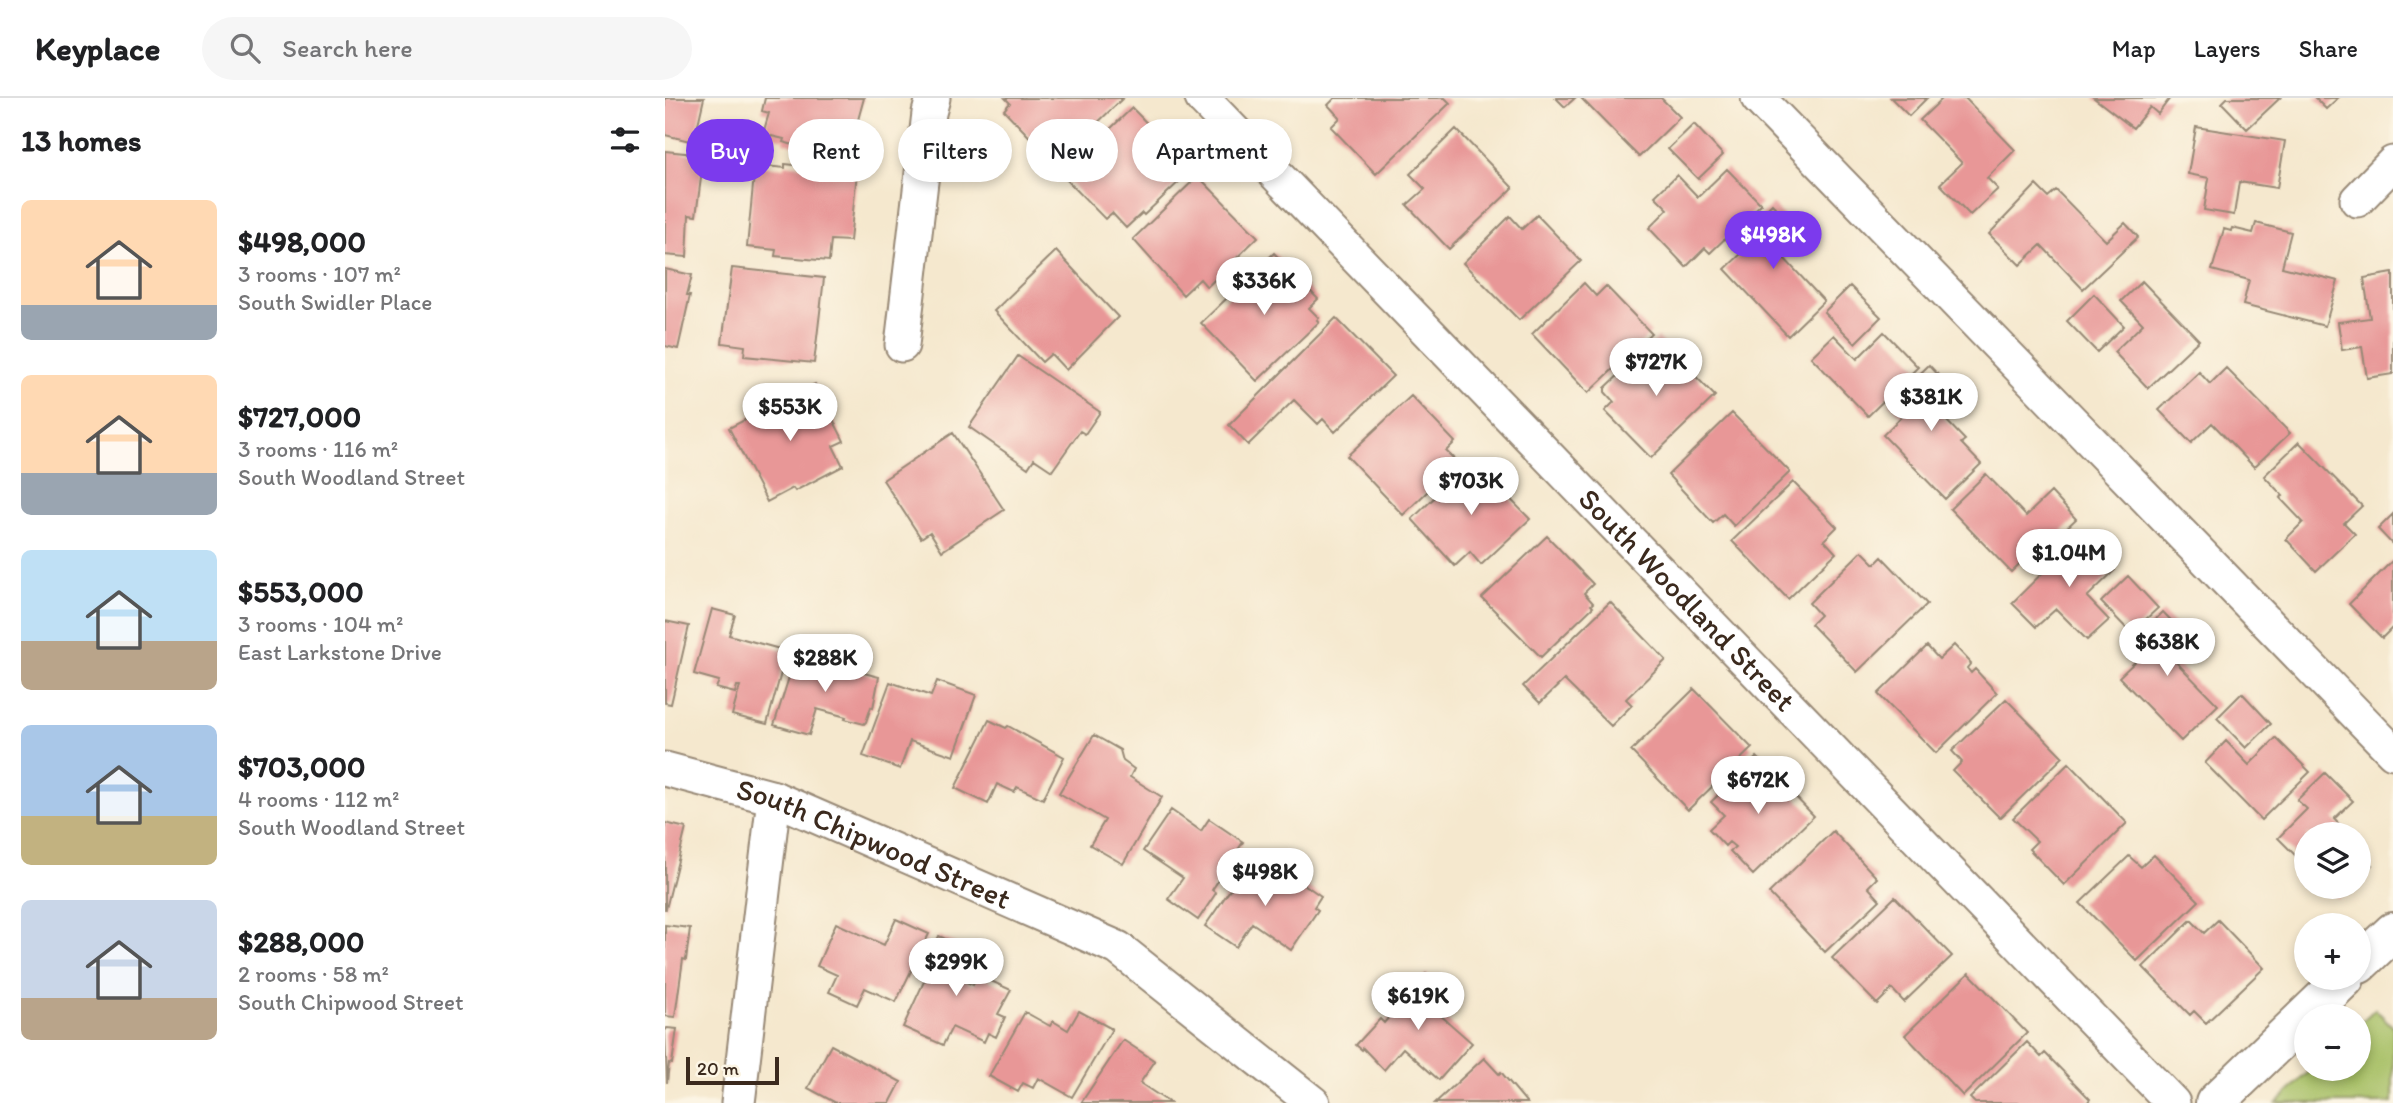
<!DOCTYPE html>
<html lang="en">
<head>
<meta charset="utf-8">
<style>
  body { margin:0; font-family:Itim,sans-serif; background:#f6f6f6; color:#202124; height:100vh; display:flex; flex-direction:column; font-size:26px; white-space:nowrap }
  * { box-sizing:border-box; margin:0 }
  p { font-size:23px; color:#757577 }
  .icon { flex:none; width:38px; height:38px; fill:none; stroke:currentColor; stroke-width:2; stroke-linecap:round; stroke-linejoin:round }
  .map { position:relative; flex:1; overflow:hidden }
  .sheet { display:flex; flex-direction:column; background:#fff; width:665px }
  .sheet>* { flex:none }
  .banner { position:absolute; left:21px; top:21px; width:665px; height:63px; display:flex; gap:14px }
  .buttons { position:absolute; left:1629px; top:724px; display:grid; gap:14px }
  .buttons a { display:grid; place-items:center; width:77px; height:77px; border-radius:50%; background:#fff; box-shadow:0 4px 10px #0003; font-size:35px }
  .scale { position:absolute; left:21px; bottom:18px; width:93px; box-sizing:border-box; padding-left:7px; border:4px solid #3b2a1e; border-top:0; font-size:19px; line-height:24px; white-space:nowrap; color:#3b2a1e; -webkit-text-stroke:5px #fcf5e5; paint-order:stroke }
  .price { position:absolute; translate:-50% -60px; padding:0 16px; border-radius:24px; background:#fff; color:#222; font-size:23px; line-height:46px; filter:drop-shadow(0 2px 4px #0008) }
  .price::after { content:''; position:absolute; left:50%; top:42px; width:21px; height:16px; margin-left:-10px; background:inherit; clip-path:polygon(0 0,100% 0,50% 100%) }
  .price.selected { background:#7c3aed; color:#fff }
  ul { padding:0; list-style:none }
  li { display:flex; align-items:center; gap:21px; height:175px; padding:0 21px }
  li span { display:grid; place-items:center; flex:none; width:196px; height:140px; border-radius:10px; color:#555 }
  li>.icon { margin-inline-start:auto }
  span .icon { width:84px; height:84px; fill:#fffc; stroke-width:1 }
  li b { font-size:30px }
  h2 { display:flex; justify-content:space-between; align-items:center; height:84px; padding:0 21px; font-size:30px }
  .chip { padding:0 24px; border-radius:32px; background:#fff; box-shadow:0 4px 10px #0003; font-size:24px; line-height:63px }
  .chip.selected { background:#7c3aed; color:#fff }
  header { display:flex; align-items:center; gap:42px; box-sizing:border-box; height:98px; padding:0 35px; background:#fff; border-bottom:2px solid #e0e0e0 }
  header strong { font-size:33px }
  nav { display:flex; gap:38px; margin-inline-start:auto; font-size:24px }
  .search { width:490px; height:63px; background:#f6f6f6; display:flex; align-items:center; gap:18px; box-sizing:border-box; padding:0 24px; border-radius:38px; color:#757577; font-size:26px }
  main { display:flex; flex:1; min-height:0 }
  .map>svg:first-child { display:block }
  .green { fill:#a7c066; stroke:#717542; stroke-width:2 }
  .building { fill:#e89797 }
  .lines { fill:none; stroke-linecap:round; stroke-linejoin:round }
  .street-casing { stroke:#988976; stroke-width:37 }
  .secondary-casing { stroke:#988976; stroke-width:42 }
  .street { stroke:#fff; stroke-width:33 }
  .secondary { stroke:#fff; stroke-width:38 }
  .labels { text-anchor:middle; stroke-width:5; stroke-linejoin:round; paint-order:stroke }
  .street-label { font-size:30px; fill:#3b2a1e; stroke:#fcf5e5 }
</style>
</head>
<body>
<header>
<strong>Keyplace</strong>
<div class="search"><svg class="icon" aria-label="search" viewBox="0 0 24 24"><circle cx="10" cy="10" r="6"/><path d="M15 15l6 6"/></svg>Search here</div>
<nav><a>Map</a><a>Layers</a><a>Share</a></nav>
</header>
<main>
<section class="sheet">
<h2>13 homes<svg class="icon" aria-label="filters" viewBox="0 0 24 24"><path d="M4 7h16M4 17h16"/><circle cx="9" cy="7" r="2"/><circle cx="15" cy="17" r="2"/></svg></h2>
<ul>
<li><span style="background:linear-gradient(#ffd9b3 75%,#9aa5b1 0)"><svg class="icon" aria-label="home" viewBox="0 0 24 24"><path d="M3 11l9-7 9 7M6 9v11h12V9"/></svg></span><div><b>$498,000</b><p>3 rooms · 107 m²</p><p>South Swidler Place</p></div></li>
<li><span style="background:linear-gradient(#ffd9b3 70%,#9aa5b1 0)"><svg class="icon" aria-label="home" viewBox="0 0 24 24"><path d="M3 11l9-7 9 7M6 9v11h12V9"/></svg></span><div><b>$727,000</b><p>3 rooms · 116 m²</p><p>South Woodland Street</p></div></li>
<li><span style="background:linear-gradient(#bfe0f5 65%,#b9a48a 0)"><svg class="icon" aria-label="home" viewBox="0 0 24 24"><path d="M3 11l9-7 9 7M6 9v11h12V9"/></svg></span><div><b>$553,000</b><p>3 rooms · 104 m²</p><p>East Larkstone Drive</p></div></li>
<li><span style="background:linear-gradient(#a9c7e8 65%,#c2b280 0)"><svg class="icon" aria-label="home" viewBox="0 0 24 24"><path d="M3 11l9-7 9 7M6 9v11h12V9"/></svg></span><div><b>$703,000</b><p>4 rooms · 112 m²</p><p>South Woodland Street</p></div></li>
<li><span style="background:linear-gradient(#c9d6e8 70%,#b9a48a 0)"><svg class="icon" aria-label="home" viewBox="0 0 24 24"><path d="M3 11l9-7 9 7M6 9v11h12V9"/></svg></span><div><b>$288,000</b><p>2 rooms · 58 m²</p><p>South Chipwood Street</p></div></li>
</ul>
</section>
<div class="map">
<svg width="1728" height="1005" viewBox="0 0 1728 1005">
  <rect width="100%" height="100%" fill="#fcf5e5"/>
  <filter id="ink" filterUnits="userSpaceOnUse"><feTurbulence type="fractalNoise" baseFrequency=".0143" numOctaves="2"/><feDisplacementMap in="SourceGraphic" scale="14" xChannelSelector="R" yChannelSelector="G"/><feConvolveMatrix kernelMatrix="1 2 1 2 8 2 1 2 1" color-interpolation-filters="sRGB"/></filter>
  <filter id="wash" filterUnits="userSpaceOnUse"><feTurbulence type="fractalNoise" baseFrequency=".00686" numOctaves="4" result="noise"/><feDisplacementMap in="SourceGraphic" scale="28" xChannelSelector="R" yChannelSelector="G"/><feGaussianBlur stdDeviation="1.57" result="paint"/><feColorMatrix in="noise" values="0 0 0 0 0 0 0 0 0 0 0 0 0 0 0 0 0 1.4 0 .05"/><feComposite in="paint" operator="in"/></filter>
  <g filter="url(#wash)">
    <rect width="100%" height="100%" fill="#f5e8ce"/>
    <path class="green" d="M1710 911 1728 929V1005H1612L1647 971H1694V926Z"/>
    <g id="blocks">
      <path class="building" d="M0 0H39L29 44 0 37Z
        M100 0H199L188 40 176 37 171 59 118 44 119 41 98 36 104 15 97 13Z
        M340 0H458L387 69 373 54 376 51 339 12 345 5Z
        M670 0H780L785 5 711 76 666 29 675 20 663 7Z
        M891 0H910L900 9Z
        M916 0H996L1015 19 974 59Z
        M1226 0H1262L1244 18Z
        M1278 0H1300L1350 52 1322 80 1333 91 1305 117 1275 86 1297 65 1255 22Z
        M1429 0H1505L1493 16 1485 9 1468 30Z
        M1562 0H1615L1582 31 1557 5Z
        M1650 0H1673L1661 11Z
        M467 10 511 55 502 63 518 80 479 117 477 115 461 130 447 115 440 121 397 77Z
        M1029 26 1058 57 1033 81 1003 51Z
        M1531 29 1620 43 1612 90 1574 84 1569 117 1539 112 1544 80 1523 76Z
        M791 31 848 90 784 151 742 107 760 91 745 76Z
        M0 53 39 57 31 118 24 117 22 159 0 157Z
        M120 66 192 74 185 143 166 142 164 163 110 158 111 152 82 149 90 67 120 70Z
        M1062 71 1096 106 1045 155 1040 150 1021 169 984 130 1003 111 990 98 1012 77 1033 99Z
        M533 78 593 139 542 189 535 181 518 197 468 141Z
        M1371 87 1383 99 1391 92 1441 143 1460 125 1473 139 1418 191 1376 147 1355 167 1324 136Z
        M1107 106 1138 138 1117 158 1159 203 1123 238 1060 171 1077 155 1067 145Z
        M872 117 916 163 854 222 798 165 845 118 857 131Z
        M1591 125 1626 134 1617 169 1673 183 1660 228 1578 207 1584 182 1547 172 1559 131 1566 133 1567 130 1588 135Z
        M391 153 453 219 401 272 386 256 377 264 329 213Z
        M609 155 653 201 644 210 654 220 652 222 654 224 592 283 536 225Z
        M67 170 159 180 149 265 79 258 80 248 57 245Z
        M0 171 27 177 22 197H25L13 251 0 248Z
        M1728 175V276L1702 280 1697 249 1677 252 1673 224 1705 220 1699 180Z
        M1477 183 1534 242 1483 290 1449 254 1478 226 1456 203Z
        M919 185 931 198 941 188 986 235 923 295 867 236Z
        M1185 188 1216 219 1190 245 1159 214Z
        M1429 196 1459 228 1432 254 1402 223Z
        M671 220 728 278 670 334 658 321 653 326 629 302 583 347 564 327Z
        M1219 234 1253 269 1203 318 1146 259 1169 237 1192 261Z
        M993 240 1050 298 986 360 940 313 949 304 940 294V290Z
        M353 258 435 314 420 336 415 333 387 373 369 361 363 370 304 329Z
        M1264 267 1295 300 1277 318 1300 342 1296 345 1316 366 1280 401 1218 337 1237 318 1225 305Z
        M1561 270 1625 335 1589 369 1547 325 1526 345 1494 312 1534 274 1545 286Z
        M150 286 179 343 168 348 178 368 130 393 128 390 102 404 64 330Z
        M746 298 790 344 781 353 791 363V366L738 417 682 358Z
        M1067 315 1125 374 1069 428 1058 416 1048 425 1003 377Z
        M288 335 339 412 277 453 265 434 256 440 218 382Z
        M1634 344 1697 408 1679 425 1690 436 1651 473 1621 441 1638 424 1615 400 1618 398 1599 378Z
        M808 363 865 421 816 467 805 454 790 468 747 421Z
        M1321 376 1361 418 1386 394 1411 421 1380 450 1376 445 1346 474 1285 411Z
        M1128 384 1172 429 1159 442 1171 455 1123 501 1067 443Z
        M1728 416V447L1713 431Z
        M1416 437 1450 472 1422 499 1444 522 1422 542 1391 511 1371 529 1347 505Z
        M882 438 928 486 919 495 928 505 926 507 928 509 876 559 817 500Z
        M1197 453 1210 466 1217 459 1262 506 1192 574 1146 526 1155 517 1144 505Z
        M1728 462V529L1717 540 1684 506Z
        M1463 478 1493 510 1466 535 1436 504Z
        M945 504 1001 562 961 601 967 607 946 628 899 582 875 605 858 588Z
        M47 511 70 517 64 537 122 553 102 626 67 617 75 588H72L70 595 51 590 54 583 29 576Z
        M1498 514 1528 545 1510 563 1553 607 1516 643 1454 579 1473 561 1462 549Z
        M0 523 24 528 6 606 0 605Z
        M1289 547 1306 565 1302 570 1306 575 1310 571 1332 595 1271 655 1213 596 1262 548 1274 561Z
        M131 557 214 579 208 610 206 609 201 624 199 626 180 621 181 619 152 611 144 637 109 627Z
        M272 583 311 597 289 658 245 643 235 671 198 658 225 584 266 598Z
        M1029 591 1087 650 1023 712 966 653Z
        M1577 595 1606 626 1581 650 1552 620Z
        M1341 601 1398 659 1335 720 1288 673 1297 664 1287 653Z
        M324 622 341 630 343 628 399 659 378 701 352 689 349 694 332 686 323 706 290 690Z
        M429 637 455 652 458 663 469 671 465 679 497 699 458 766 425 747 440 722 394 695Z
        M1611 640 1645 674 1596 722 1540 665 1561 643 1584 667Z
        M1092 659 1149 718 1088 777 1065 753 1070 749 1064 744 1060 748 1044 731 1059 717 1046 704Z
        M1404 665 1462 725 1399 787 1364 751 1372 743 1348 720Z
        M1660 675 1688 703 1669 721 1684 737H1642V769L1613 740 1642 711 1632 702Z
        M506 712 536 733 544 721 578 744 547 792 551 795 533 822 503 801 518 780 478 753Z
        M0 725 21 730 1 811H0Z
        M1168 733 1212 780 1203 789 1215 802 1160 854 1104 795Z
        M1694 753 1707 767 1694 780Z
        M1489 757 1534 803 1472 863 1415 805 1464 758 1476 769Z
        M583 766 601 778 603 776 618 785 624 776 656 798 649 809 653 812 626 852 587 825 571 849 540 828Z
        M1662 789H1684L1673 801Z
        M1230 799 1287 858 1239 904 1227 891 1212 906 1167 860Z
        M231 821 264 836 231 904 200 890 192 907 164 894 172 877 152 868 171 825 219 847Z
        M1526 822 1539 835 1553 822 1599 870 1541 925 1529 913 1525 917 1478 869Z
        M0 827 25 830 21 862 18 861 10 919 0 918Z
        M274 838 312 856 299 883 308 887 313 877 346 892 333 916 340 919 331 939 323 935 319 944 287 929 278 947 238 929 263 875 258 872Z
        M1304 875 1362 935 1298 998 1240 937Z
        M761 876 788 900 774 916 807 945 774 982 738 950 719 972 698 950 697 952 691 947 715 921 719 925Z
        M414 913 447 931 407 999 373 980 368 990 358 985 353 994 324 978 360 914 385 928 388 923 403 932Z
        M2 930 12 931 7 966 4 965 2 985 0 933Z
        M458 942 490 963 475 985 505 1005H416Z
        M1362 944 1376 959 1380 955 1425 1001 1422 1005H1310L1305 1000Z
        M166 947 236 984 225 1005H171L143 990Z
        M819 960 834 976 836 974 862 1005H770Z"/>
    </g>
  </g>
  <g filter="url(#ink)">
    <use href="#blocks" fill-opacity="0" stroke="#988976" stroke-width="2"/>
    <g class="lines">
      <g class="street-casing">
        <g id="street">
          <path id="s1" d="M537 0 1508 1005"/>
          <path d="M1093 0 1728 654"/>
          <path d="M1692 102 1728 65"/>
          <path d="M237 247 264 15 268 0"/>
          <path id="s2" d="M0 671 109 700 453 850 648 1005"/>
          <path d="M73 1005 109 700"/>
        </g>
      </g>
      <g class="secondary-casing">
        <path id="secondary" d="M1694 866 1728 834
          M1550 1005 1680 880"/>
      </g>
      <use href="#street" class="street"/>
      <use href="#secondary" class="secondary"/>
    </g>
  </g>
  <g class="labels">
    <g class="street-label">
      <text dy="10" stroke="none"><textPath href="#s1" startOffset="698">South Woodland Street</textPath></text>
      <text dy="10" stroke="none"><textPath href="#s2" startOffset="222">South Chipwood Street</textPath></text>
    </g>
  </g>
</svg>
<div class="buttons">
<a><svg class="icon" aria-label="layers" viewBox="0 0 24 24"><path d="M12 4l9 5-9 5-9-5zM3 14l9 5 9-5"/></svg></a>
<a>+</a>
<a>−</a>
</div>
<div class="scale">20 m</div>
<b class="price selected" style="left:1108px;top:173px">$498K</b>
<b class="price" style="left:599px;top:219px">$336K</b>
<b class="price" style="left:991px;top:300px">$727K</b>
<b class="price" style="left:1266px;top:335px">$381K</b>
<b class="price" style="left:125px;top:345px">$553K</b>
<b class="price" style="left:806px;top:419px">$703K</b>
<b class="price" style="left:1404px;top:491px">$1.04M</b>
<b class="price" style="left:1502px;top:580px">$638K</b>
<b class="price" style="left:160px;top:596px">$288K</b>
<b class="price" style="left:1093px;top:718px">$672K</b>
<b class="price" style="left:600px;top:810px">$498K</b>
<b class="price" style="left:291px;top:900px">$299K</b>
<b class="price" style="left:753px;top:934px">$619K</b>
<div class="banner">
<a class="chip selected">Buy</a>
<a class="chip">Rent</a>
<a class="chip">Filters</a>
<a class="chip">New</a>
<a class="chip">Apartment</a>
</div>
</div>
</main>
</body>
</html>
